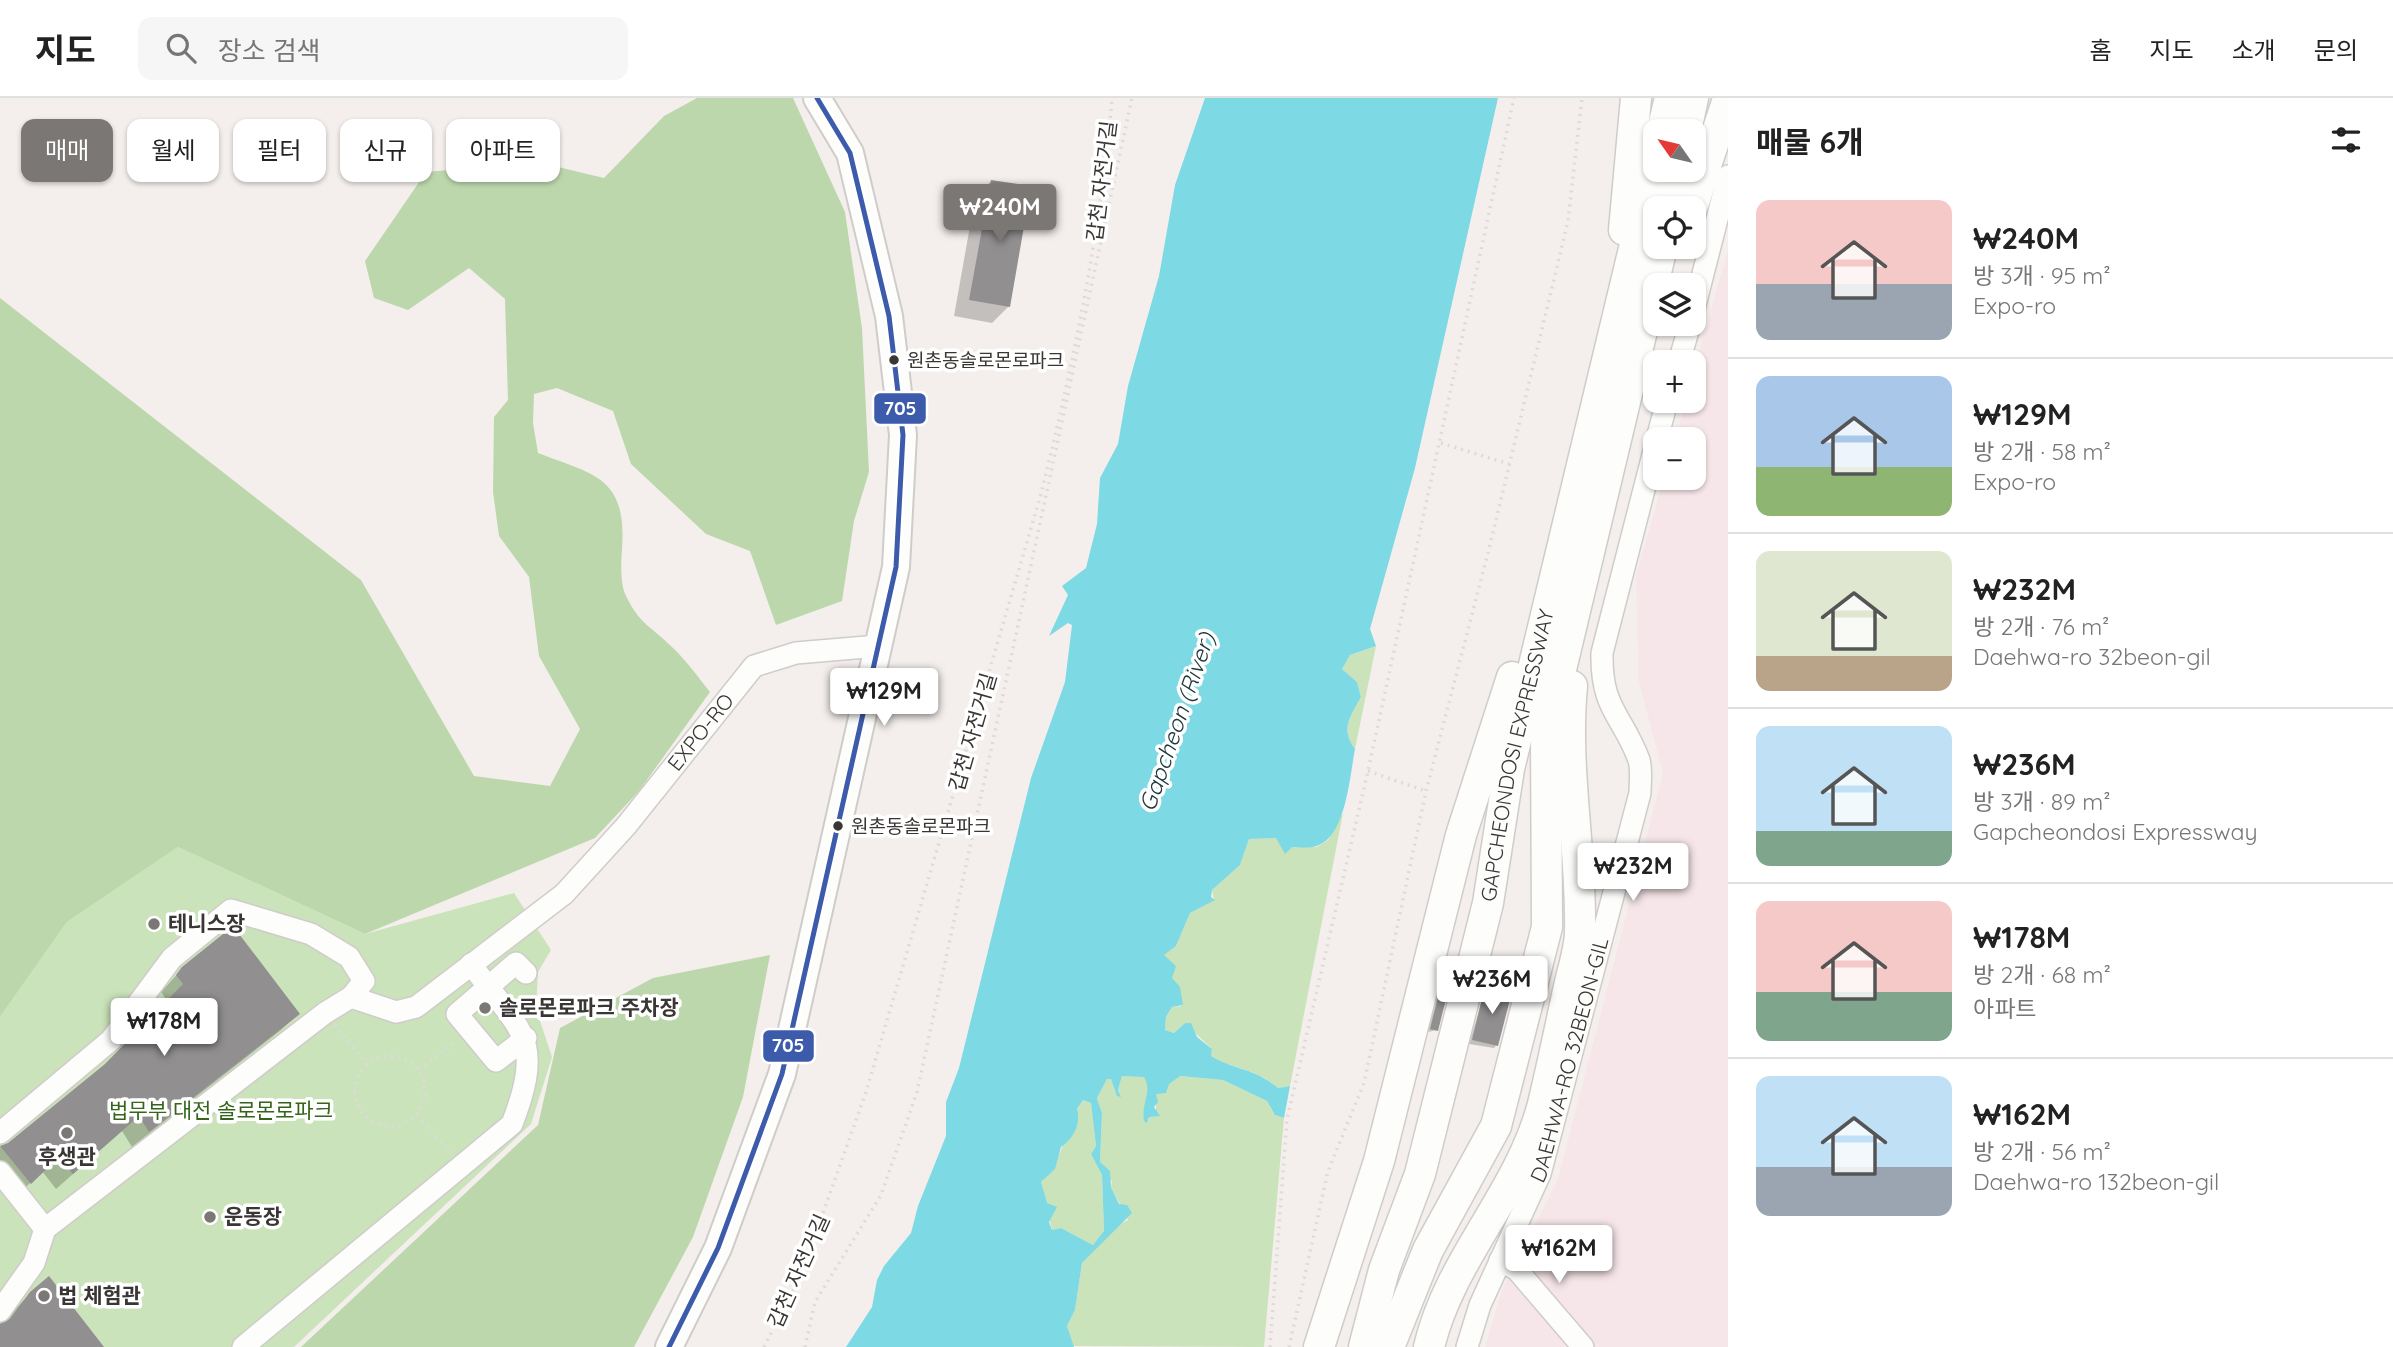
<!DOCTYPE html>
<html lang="ko">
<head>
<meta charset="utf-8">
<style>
  body { margin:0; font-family:Quicksand,"Noto Sans KR",sans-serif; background:#f6f6f6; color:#222; height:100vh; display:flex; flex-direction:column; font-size:26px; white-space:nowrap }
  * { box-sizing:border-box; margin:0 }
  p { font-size:23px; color:#767676 }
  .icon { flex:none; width:38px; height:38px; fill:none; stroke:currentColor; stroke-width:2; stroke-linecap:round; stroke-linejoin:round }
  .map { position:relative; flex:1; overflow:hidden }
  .side { display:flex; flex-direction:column; background:#fff; width:665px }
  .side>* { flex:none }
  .banner { position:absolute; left:21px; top:21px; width:665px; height:63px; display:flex; gap:14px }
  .needle { width:46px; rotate:304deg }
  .tools { position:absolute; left:1643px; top:21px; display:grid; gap:14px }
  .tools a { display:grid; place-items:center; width:63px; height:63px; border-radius:14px; background:#fff; box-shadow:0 2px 5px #0004; font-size:35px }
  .price { position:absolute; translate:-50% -60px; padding:0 16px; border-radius:7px; background:#fff; color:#222; font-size:23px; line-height:46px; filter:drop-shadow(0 2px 4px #0008) }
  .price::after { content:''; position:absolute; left:50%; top:42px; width:21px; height:16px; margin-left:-10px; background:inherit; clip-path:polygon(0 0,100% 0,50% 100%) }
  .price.current { background:#7a7774; color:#fff }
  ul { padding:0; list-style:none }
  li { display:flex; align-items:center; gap:21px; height:175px; padding:0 28px }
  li+li { border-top:2px solid #e0e0e0 }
  li span { display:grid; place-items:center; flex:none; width:196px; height:140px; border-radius:14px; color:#555 }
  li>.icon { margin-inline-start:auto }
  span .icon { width:84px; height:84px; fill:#fffc; stroke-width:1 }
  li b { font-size:30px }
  h2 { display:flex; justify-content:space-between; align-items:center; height:84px; padding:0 28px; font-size:30px }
  .chip { padding:0 24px; border-radius:14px; background:#fff; box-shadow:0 2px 5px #0004; font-size:24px; line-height:63px }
  .chip.current { background:#7a7774; color:#fff }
  header { display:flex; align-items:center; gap:42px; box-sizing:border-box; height:98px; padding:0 35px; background:#fff; border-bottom:2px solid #e0e0e0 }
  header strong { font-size:33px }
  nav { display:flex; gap:38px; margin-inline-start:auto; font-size:24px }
  .search { width:490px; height:63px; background:#f6f6f6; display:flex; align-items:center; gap:18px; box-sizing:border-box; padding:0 24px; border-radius:14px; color:#767676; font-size:26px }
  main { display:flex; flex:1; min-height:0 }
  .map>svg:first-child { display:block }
  .industrial { fill:#f7e6e9 }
  .green { fill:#cae3ba }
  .forest { fill:#bdd7ad }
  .water { fill:#7dd9e4; fill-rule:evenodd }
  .shadow { fill:#0003 }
  .building { fill:#918f8f }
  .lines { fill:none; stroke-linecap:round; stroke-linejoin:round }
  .minor-casing { stroke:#cfccc9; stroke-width:24 }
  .major-casing { stroke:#cfccc9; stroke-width:30 }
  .highway-casing { stroke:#cfccc9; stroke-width:33 }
  .path { stroke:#dcdbd9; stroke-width:3.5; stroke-dasharray:2 5; stroke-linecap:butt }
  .minor { stroke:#fdfdfc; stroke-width:21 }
  .major { stroke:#fdfdfc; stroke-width:26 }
  .highway { stroke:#fdfdfc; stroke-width:30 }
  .bus-1-casing { stroke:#fff; stroke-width:10 }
  .bus-1 { stroke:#3d5bab; stroke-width:5 }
  .bus-dot { fill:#393633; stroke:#fff; stroke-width:2.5 }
  .poi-dot { fill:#7a7774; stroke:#fff; stroke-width:2.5 }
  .labels { text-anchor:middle; stroke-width:7; stroke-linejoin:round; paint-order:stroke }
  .bus-label { font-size:19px; fill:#393633; stroke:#fff; text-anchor:start }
  .street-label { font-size:21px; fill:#393633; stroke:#fff }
  .poi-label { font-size:21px; font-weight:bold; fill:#393633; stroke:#fff; text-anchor:start }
  .park-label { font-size:21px; fill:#35641a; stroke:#fff }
  .water-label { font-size:23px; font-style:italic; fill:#21383b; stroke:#fff }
  .line-badge { stroke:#fff; stroke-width:2.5 }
  .badge-label { font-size:19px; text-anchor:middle; font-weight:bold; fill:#fff }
</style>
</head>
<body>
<header>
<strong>지도</strong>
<div class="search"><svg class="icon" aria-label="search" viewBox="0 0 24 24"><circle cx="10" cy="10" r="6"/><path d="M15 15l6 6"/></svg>장소 검색</div>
<nav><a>홈</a><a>지도</a><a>소개</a><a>문의</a></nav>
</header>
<main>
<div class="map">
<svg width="1728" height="1249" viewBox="0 0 1728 1249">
  <rect width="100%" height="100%" fill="#f4efec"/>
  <path class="industrial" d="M1728 152V1249H1485L1502 1192 1558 1081 1663 675 1639 584 1636 478 1664 380H1694V341H1675L1686 303H1694V273Z"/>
  <path class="green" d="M1376 548 1355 651C1340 631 1350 619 1361 599L1357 584 1342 571 1350 557Z
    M1343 715 1290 988 1278 990C1253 968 1235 973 1211 958L1212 951 1185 925 1174 935 1165 932 1166 919 1172 909 1182 908 1163 857 1176 848 1190 815 1214 802 1212 792 1240 767 1249 741 1277 740 1292 749H1317L1328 742Z
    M178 749 365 836 514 795 551 852 538 874 536 911 552 959 531 1026 294 1249H0V919L67 824Z
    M1127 976 1144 978 1148 984V1024L1149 1019 1156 1014V996L1175 979 1180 978 1223 982 1267 1003 1275 1017 1284 1020 1264 1249 1073 1248 1067 1228 1075 1212 1082 1165 1117 1127 1128 1122 1111 1089 1112 1084 1100 1064 1102 1015 1097 1000 1107 981 1111 980 1115 993 1121 998 1118 992 1122 978Z
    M1083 1002 1091 1005 1096 1048 1091 1056 1102 1077 1104 1134 1093 1147 1061 1130 1052 1132 1041 1084C1064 1063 1065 1028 1083 1002Z"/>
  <path class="forest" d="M697 0H793L845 114 862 230 869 374 854 423 842 503 776 527 750 453 706 436 631 366 613 313 557 290 534 296 533 325 538 355C595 377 627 379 622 451 621 465 620 486 626 498 641 528 650 527 672 549 686 562 698 579 710 594L639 693 595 740 365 836 178 749 67 824 0 919V200L361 482 474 678 550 688 580 631 539 558 529 479 499 438 493 394 494 319 508 302 505 201 469 170 408 212 374 200 365 163 426 74 537 64 604 80 664 18Z
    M770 857 743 999 693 1139 634 1249H301L538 1027 560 930 653 880Z"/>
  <path class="water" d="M1205 0H1498L1415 370 1370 531 1376 548 1350 557 1342 571 1357 584 1361 599C1350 619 1340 631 1355 651 1350 677 1346 736 1319 747 1311 751 1300 749 1292 749L1285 756 1276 740 1249 741 1240 767 1212 792 1211 799 1215 802 1190 815 1176 848 1164 857 1176 868 1172 880 1180 889 1183 907 1172 909 1166 919 1165 932 1174 935 1185 925H1191L1197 939 1212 951 1211 958C1236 973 1253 969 1278 990L1290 988 1284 1020 1275 1017 1267 1003 1223 982 1180 978 1169 986 1166 995 1156 996 1158 1004 1154 1009 1160 1018 1149 1019 1147 1025 1144 1023C1141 1004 1153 993 1144 979L1122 978 1118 992 1121 999 1117 998 1111 981H1107L1097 1000 1102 1015 1100 1064 1110 1073 1111 1089 1119 1106 1127 1107 1132 1115 1082 1165 1075 1212 1067 1228 1074 1249H846L872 1209 877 1182 884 1168 911 1135 918 1108 946 1038V1004L959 970 1031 680 1065 584 1072 527 1068 525 1049 538 1068 497 1062 488 1086 470 1097 426 1100 380 1118 346 1128 288 1159 178 1175 87ZM1083 1002 1091 1005 1096 1048 1091 1056 1102 1077 1104 1133 1093 1147 1061 1130 1052 1132 1049 1124 1057 1109 1047 1105 1041 1084 1055 1071 1061 1049C1074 1040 1081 1026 1077 1011Z"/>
  <path class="shadow" d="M991 83 1009 208 992 225 954 218 975 100Z
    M183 870 298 916 281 932 132 1049 122 1033 56 1091 42 1073 14 1101 0 1086V1049L9 1047 104 969 168 904 161 894Z
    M1444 882 1436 932 1428 934 1440 885Z
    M1486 890 1497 946 1494 950 1469 946Z
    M31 1195 102 1249H0V1226Z"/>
  <path class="building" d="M991 82 1031 88 1010 209 969 202Z
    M233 828 300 916 149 1034 139 1018 73 1076 59 1059 31 1086 0 1048 8 1045 105 966 183 886 176 877 182 869Z
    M1443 880 1451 881 1438 933 1430 931Z
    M1485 888 1512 894 1498 948 1472 942Z
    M49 1178 104 1249H0V1226L10 1221 30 1194Z"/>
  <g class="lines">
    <g class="minor-casing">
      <g id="minor">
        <path d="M1694 211 1728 78"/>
        <path d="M1679 264 1690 226"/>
        <path d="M1657 341 1667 303"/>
        <path d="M526 940 496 963 457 916 516 865 526 875"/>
        <path d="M0 1035 111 942 172 860 231 812 311 836 349 859 364 883 351 899"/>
        <path d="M0 1074 45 1131"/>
        <path d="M1500 1162 1517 1172 1583 1249"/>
        <path id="s1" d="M0 1213 34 1165 45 1131 325 915 351 899 396 914 416 909 564 796 626 728 754 568 796 555 878 548"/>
        <path d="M243 1249 512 1026C546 938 519 933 471 866"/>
        <path id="s2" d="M1467 1249 1480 1207 1540 1076 1640 695C1640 685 1642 672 1639 662 1622 616 1601 612 1602 555L1656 345"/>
      </g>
    </g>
    <g class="major-casing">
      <path id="major" d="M669 1249 718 1150 782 976 896 469 903 337 889 218 850 55 817 0"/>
    </g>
    <g class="highway-casing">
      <g id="highway">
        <path d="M1662 33 1670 0"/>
        <path d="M1686 33 1693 0"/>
        <path d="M1670 110 1678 72"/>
        <path d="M1692 110 1728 1"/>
        <path d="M1624 132 1636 0"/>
        <path d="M1319 1249 1379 1063 1461 737 1512 579"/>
        <path id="s3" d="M1364 1249 1384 1172 1420 1076 1488 805 1509 671 1656 59"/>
        <path d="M1389 1249 1428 1152 1496 1028 1547 829 1546 634 1662 149"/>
        <path d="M1429 1249C1450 1160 1520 1095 1543 1006 1552 969 1560 930 1568 893 1572 874 1579 854 1580 836 1582 752 1564 671 1572 588"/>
      </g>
    </g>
    <path class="path" d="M1441 345 1509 366
      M1368 673 1426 693
      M335 927 367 966
      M355 993a35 35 0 1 1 70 0a35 35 0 1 1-70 0Z
      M419 972 455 944
      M417 1017 451 1054
      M764 1249 801 1177 866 994 1041 396C1073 266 1101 134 1112 0
      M805 1249 815 1204 881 1097 917 994 1132 0
      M1270 1249 1287 1021 1368 673 1514 0
      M1289 1249 1328 1073 1364 985 1426 693 1490 447 1568 123 1582 0"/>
    <use href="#minor" class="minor"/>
    <use href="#major" class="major"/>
    <use href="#highway" class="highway"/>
    <g class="bus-1-casing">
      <path id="bus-1" d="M669 1249 718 1150 782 976 896 469 903 337 889 218 850 55 817 0"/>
    </g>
    <use href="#bus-1" class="bus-1"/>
  </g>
  <g class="bus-dot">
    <circle cx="894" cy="262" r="6"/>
    <circle cx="838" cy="728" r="6"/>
  </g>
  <g class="poi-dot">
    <circle cx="154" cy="826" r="7"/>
    <circle cx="485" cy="910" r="7"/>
    <circle cx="67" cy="1035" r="7"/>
    <circle cx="210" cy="1119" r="7"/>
    <circle cx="44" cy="1198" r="7"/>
  </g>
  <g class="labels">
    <g class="bus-label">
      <text x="907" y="269">원촌동솔로몬로파크</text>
      <text x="851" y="735">원촌동솔로몬파크</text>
    </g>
    <g class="street-label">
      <text transform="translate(1102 83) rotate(-83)" y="7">갑천 자전거길</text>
      <text transform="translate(973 634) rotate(-74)" y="7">갑천 자전거길</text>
      <text dy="7" stroke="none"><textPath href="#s1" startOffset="945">EXPO-RO</textPath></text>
      <text dy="7" stroke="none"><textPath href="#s3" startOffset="612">GAPCHEONDOSI EXPRESSWAY</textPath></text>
      <text dy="7" stroke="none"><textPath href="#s2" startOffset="306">DAEHWA-RO 32BEON-GIL</textPath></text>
      <text transform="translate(799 1173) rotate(-66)" y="7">갑천 자전거길</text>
    </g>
    <g class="poi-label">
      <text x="168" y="833">테니스장</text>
      <text x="499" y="917">솔로몬로파크 주차장</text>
      <text x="67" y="1066" text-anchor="middle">후생관</text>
      <text x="224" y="1126">운동장</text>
      <text x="58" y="1205">법 체험관</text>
    </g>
    <g class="park-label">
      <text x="221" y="1020">법무부 대전 솔로몬로파크</text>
    </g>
    <g class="water-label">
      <text transform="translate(1177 624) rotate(-71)" y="8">Gapcheon (River)</text>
    </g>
  </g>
  <g class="line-badge">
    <rect x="873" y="294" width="54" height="33" rx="7" fill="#3d5bab"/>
    <rect x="762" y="931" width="53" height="34" rx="7" fill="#3d5bab"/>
  </g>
  <g class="badge-label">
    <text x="900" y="317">705</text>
    <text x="788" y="954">705</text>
  </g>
</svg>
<div class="tools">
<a><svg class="needle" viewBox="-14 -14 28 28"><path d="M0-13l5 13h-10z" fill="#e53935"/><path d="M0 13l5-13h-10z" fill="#767676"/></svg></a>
<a><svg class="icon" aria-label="locate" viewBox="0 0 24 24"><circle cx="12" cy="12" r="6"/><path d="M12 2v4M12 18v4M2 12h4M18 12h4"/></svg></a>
<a><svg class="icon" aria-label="layers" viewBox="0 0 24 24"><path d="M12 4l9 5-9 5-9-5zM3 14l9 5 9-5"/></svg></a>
<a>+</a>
<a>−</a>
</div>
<b class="price current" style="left:1000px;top:146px">₩240M</b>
<b class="price" style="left:884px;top:630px">₩129M</b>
<b class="price" style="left:1633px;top:805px">₩232M</b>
<b class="price" style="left:1492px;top:918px">₩236M</b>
<b class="price" style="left:164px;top:960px">₩178M</b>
<b class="price" style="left:1559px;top:1187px">₩162M</b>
<div class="banner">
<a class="chip current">매매</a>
<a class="chip">월세</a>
<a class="chip">필터</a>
<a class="chip">신규</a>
<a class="chip">아파트</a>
</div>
</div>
<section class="side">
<h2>매물 6개<svg class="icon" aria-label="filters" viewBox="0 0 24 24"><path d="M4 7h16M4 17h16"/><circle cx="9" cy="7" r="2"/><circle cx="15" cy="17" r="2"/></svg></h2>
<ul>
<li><span style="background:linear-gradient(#f6c9c9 60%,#9aa5b1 0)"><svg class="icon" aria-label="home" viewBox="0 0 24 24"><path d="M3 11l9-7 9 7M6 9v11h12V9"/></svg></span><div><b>₩240M</b><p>방 3개 · 95 m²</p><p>Expo-ro</p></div></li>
<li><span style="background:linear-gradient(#a9c7e8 65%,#8fb573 0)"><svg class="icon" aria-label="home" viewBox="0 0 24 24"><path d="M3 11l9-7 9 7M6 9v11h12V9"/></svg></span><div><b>₩129M</b><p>방 2개 · 58 m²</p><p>Expo-ro</p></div></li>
<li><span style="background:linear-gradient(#dfe7d0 75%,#b9a48a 0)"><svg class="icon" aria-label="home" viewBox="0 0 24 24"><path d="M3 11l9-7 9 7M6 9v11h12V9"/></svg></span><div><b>₩232M</b><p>방 2개 · 76 m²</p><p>Daehwa-ro 32beon-gil</p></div></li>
<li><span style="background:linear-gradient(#bfe0f5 75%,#7fa58c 0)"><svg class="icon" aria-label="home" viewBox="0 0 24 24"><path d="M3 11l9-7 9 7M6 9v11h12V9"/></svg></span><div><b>₩236M</b><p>방 3개 · 89 m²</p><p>Gapcheondosi Expressway</p></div></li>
<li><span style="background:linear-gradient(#f6c9c9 65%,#7fa58c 0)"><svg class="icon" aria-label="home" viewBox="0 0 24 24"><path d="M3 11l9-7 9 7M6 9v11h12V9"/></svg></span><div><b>₩178M</b><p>방 2개 · 68 m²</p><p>아파트</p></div></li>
<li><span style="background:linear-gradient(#bfe0f5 65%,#9aa5b1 0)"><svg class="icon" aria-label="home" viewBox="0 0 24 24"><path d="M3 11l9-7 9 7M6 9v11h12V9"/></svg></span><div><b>₩162M</b><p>방 2개 · 56 m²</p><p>Daehwa-ro 132beon-gil</p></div></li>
</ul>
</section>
</main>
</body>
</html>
